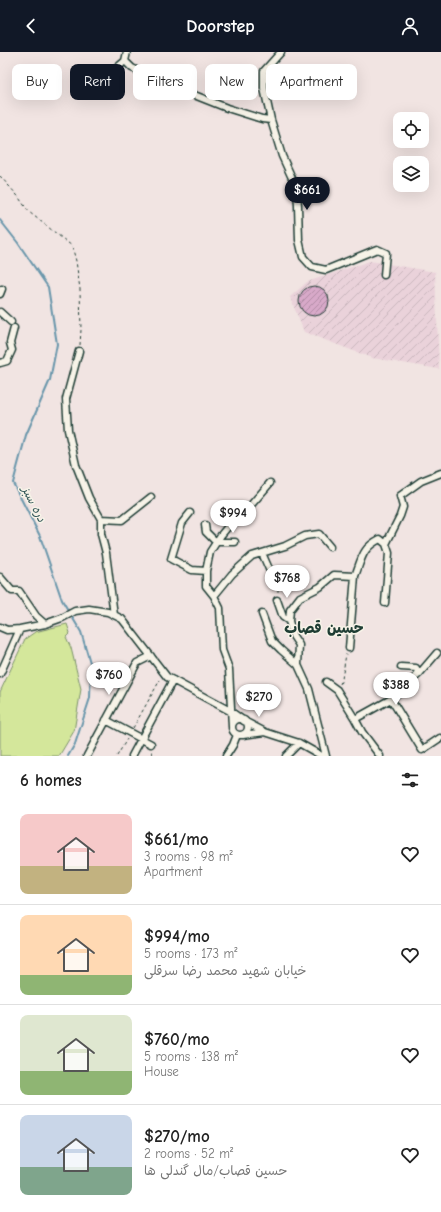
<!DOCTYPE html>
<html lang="en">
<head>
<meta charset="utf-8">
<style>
  body { margin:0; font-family:"Comic Neue","Playpen Sans Arabic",sans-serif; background:#f6f6f6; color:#222; height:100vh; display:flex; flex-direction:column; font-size:15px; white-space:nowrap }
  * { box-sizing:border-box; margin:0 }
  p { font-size:13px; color:#767676 }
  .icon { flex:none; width:22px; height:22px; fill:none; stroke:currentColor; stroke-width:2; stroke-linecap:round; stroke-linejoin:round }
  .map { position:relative; height:704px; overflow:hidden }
  .panel { display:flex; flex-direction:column; background:#fff; flex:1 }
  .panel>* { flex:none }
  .top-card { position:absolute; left:12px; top:12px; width:417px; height:36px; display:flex; gap:8px }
  .fabs { position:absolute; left:393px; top:60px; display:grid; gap:8px }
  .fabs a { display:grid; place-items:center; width:36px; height:36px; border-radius:8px; background:#fff; box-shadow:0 4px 16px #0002; font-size:20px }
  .price { position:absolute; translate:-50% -34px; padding:0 9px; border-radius:14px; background:#fff; color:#222; font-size:13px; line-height:26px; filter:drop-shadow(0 1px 2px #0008) }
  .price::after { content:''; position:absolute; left:50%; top:24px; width:12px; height:9px; margin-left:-6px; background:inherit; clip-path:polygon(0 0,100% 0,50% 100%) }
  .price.selected { background:#111827; color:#fff }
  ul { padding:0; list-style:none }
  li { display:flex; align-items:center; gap:12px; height:100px; padding:0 20px }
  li+li { border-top:1px solid #e0e0e0 }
  li span { display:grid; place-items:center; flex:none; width:112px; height:80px; border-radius:8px; color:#555 }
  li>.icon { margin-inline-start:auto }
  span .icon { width:48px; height:48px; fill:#fffc; stroke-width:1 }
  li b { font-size:17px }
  h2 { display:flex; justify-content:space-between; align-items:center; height:48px; padding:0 20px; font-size:17px }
  .tag { padding:0 14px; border-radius:8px; background:#fff; box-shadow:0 4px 16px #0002; font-size:14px; line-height:36px }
  .tag.selected { background:#111827; color:#fff }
  header { display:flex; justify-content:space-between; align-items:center; height:52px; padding:0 20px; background:#111827; color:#fff; font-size:18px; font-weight:700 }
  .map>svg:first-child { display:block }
  .industrial { fill:url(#industrial-furrows) }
  .green { fill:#d4e79b; stroke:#7a9268 }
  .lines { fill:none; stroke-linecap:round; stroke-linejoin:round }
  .stream { stroke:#6996ab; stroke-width:2 }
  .building { fill:url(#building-hatch); stroke:#1f3d34 }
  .minor-casing { stroke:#1f3d34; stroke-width:9 }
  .path { stroke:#1f3d34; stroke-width:1; stroke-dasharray:3 3; stroke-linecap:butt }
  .minor { stroke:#f7f3e8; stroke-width:6 }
  .labels { text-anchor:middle; stroke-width:3; stroke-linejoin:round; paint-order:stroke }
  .water-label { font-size:12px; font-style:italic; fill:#385b5c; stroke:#f7f3e8 }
  .district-label { font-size:15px; font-weight:bold; fill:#1f3d34; stroke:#f7f3e8 }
</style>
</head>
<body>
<header><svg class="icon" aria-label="back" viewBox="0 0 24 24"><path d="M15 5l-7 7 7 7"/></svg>Doorstep<svg class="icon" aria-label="person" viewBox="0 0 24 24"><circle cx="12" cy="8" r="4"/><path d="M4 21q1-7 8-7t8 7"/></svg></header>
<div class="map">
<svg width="441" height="704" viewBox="0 0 441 704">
  <defs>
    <pattern id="industrial-furrows" width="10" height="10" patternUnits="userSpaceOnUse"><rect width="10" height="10" fill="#ead2da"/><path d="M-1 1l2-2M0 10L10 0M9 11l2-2" fill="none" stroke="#c8b5bc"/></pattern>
    <pattern id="building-hatch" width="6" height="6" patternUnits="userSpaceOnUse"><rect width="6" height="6" fill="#d8a9c9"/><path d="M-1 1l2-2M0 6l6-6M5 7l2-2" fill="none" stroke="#af8ba4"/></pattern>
  </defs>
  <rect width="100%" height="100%" fill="#f1e4e2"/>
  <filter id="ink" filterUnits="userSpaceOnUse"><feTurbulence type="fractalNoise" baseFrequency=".025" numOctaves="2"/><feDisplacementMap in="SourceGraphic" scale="8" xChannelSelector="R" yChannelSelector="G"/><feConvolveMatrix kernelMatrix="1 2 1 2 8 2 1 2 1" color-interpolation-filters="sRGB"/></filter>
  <g filter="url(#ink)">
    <path class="industrial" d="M370 209 435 220 439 317 372 306 304 280 290 245 307 230Z"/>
    <path class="green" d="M67 572 70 581 66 585 71 596 81 637 74 679 59 704H0V640L25 587 35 580Z"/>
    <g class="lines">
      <path class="stream" d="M0 168 18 191 48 235 57 292 50 328 26 383 13 431 40 484 62 548 81 580 91 614 90 646 75 692 68 704"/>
    </g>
    <path class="building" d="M299 249a15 15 0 1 1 30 0a15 15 0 1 1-30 0Z"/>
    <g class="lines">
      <g class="minor-casing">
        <path id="minor" d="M127 0 125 9 132 16 159 29 227 56 262 67 271 68
          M281 0 264 19V36L271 68 282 104 297 137 298 154 299 188 303 205 312 215 326 218 377 197 386 201 384 223
          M92 32 112 20 125 9
          M0 242 2 237
          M0 260 11 270
          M79 299 66 347 68 378 76 413 89 446 101 467V482L106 501 114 563
          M0 311 7 309 12 298 10 291 14 276
          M190 461 182 471 171 507 192 518 206 519
          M101 467 122 468 151 445
          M205 473 206 480 216 490H235
          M262 501 269 517
          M355 524C362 506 362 496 380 487L386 492 400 464 403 455 400 444 421 429 441 421
          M0 525 12 539H19L36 564 45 572
          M214 544 206 534V519L210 500 221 483 231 471 251 453 270 431
          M277 548 283 565 289 569
          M385 551 389 501 386 492
          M262 562 272 589 281 598 298 613
          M0 575 7 578 20 577
          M401 615 416 616 419 622
          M0 622 20 577 45 572 62 566 75 559 89 557 108 560 122 567 167 625 230 659 244 669 265 680 299 691 322 704
          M326 630 337 638 355 667
          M391 647 422 698 440 686
          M232 675a8 8 0 1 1 16 0a8 8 0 1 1-16 0Z
          M106 668 151 692
          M232 675 229 617 222 598 220 556 214 544 232 522 252 504 285 494 305 484 319 482 330 495
          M243 683 265 680
          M87 704 137 611 151 604
          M132 704 173 628
          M226 704 233 693 237 683
          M286 704 299 691
          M326 704 309 637 298 613 299 593 293 584 289 569 290 558 300 545 320 535 334 523 355 524 349 596
          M380 704 362 680 355 667 391 647 419 622 437 601"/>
      </g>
      <path class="path" d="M0 124 17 143 29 160 72 194 76 209 80 237 81 278 80 293
        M269 523 273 533 278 535V541
        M340 632 342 627 346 602
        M133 676 160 628
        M152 699 153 704
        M117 704 127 687"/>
      <use href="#minor" class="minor"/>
    </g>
  </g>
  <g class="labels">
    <g class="water-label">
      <text transform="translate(34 452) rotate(63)" y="4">دره سبز</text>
    </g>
    <g class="district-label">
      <text x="324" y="581">حسین قصاب</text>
    </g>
  </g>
</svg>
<div class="fabs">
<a><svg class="icon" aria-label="locate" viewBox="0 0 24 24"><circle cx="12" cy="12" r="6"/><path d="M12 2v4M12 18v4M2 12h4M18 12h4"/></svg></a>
<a><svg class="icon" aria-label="layers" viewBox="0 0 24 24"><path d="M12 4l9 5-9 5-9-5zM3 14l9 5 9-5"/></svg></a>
</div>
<b class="price selected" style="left:307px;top:159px">$661</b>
<b class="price" style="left:233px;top:482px">$994</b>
<b class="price" style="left:287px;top:547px">$768</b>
<b class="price" style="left:109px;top:644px">$760</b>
<b class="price" style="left:396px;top:654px">$388</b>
<b class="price" style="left:259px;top:666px">$270</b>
<div class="top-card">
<a class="tag">Buy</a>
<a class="tag selected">Rent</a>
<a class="tag">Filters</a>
<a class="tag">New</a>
<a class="tag">Apartment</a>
</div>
</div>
<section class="panel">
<h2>6 homes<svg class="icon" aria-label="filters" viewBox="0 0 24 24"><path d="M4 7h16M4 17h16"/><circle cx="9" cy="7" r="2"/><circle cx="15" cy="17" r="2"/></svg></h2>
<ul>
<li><span style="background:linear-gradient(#f6c9c9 65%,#c2b280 0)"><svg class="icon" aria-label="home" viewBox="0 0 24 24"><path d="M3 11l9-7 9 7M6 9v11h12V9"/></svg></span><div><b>$661/mo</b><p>3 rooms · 98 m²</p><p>Apartment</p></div><svg class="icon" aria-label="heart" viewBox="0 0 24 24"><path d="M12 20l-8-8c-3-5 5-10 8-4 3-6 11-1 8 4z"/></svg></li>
<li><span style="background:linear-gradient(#ffd9b3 75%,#8fb573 0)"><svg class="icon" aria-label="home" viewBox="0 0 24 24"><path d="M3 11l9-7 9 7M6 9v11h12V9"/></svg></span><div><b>$994/mo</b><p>5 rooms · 173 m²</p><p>خیابان شهید محمد رضا سرقلی</p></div><svg class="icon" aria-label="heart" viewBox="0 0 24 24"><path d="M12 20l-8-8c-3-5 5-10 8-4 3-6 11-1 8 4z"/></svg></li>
<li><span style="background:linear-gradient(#dfe7d0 70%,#8fb573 0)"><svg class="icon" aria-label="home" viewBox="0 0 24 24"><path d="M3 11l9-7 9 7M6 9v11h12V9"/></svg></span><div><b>$760/mo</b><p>5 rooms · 138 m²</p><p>House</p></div><svg class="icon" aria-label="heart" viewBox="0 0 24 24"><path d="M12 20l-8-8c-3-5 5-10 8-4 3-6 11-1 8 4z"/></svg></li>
<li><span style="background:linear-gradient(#c9d6e8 65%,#7fa58c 0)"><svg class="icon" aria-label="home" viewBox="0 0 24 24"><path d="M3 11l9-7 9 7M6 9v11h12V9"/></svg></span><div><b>$270/mo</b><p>2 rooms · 52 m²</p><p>حسین قصاب/مال گندلی ها</p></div><svg class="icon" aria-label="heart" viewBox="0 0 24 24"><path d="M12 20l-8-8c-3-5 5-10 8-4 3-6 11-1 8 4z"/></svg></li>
</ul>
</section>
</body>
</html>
